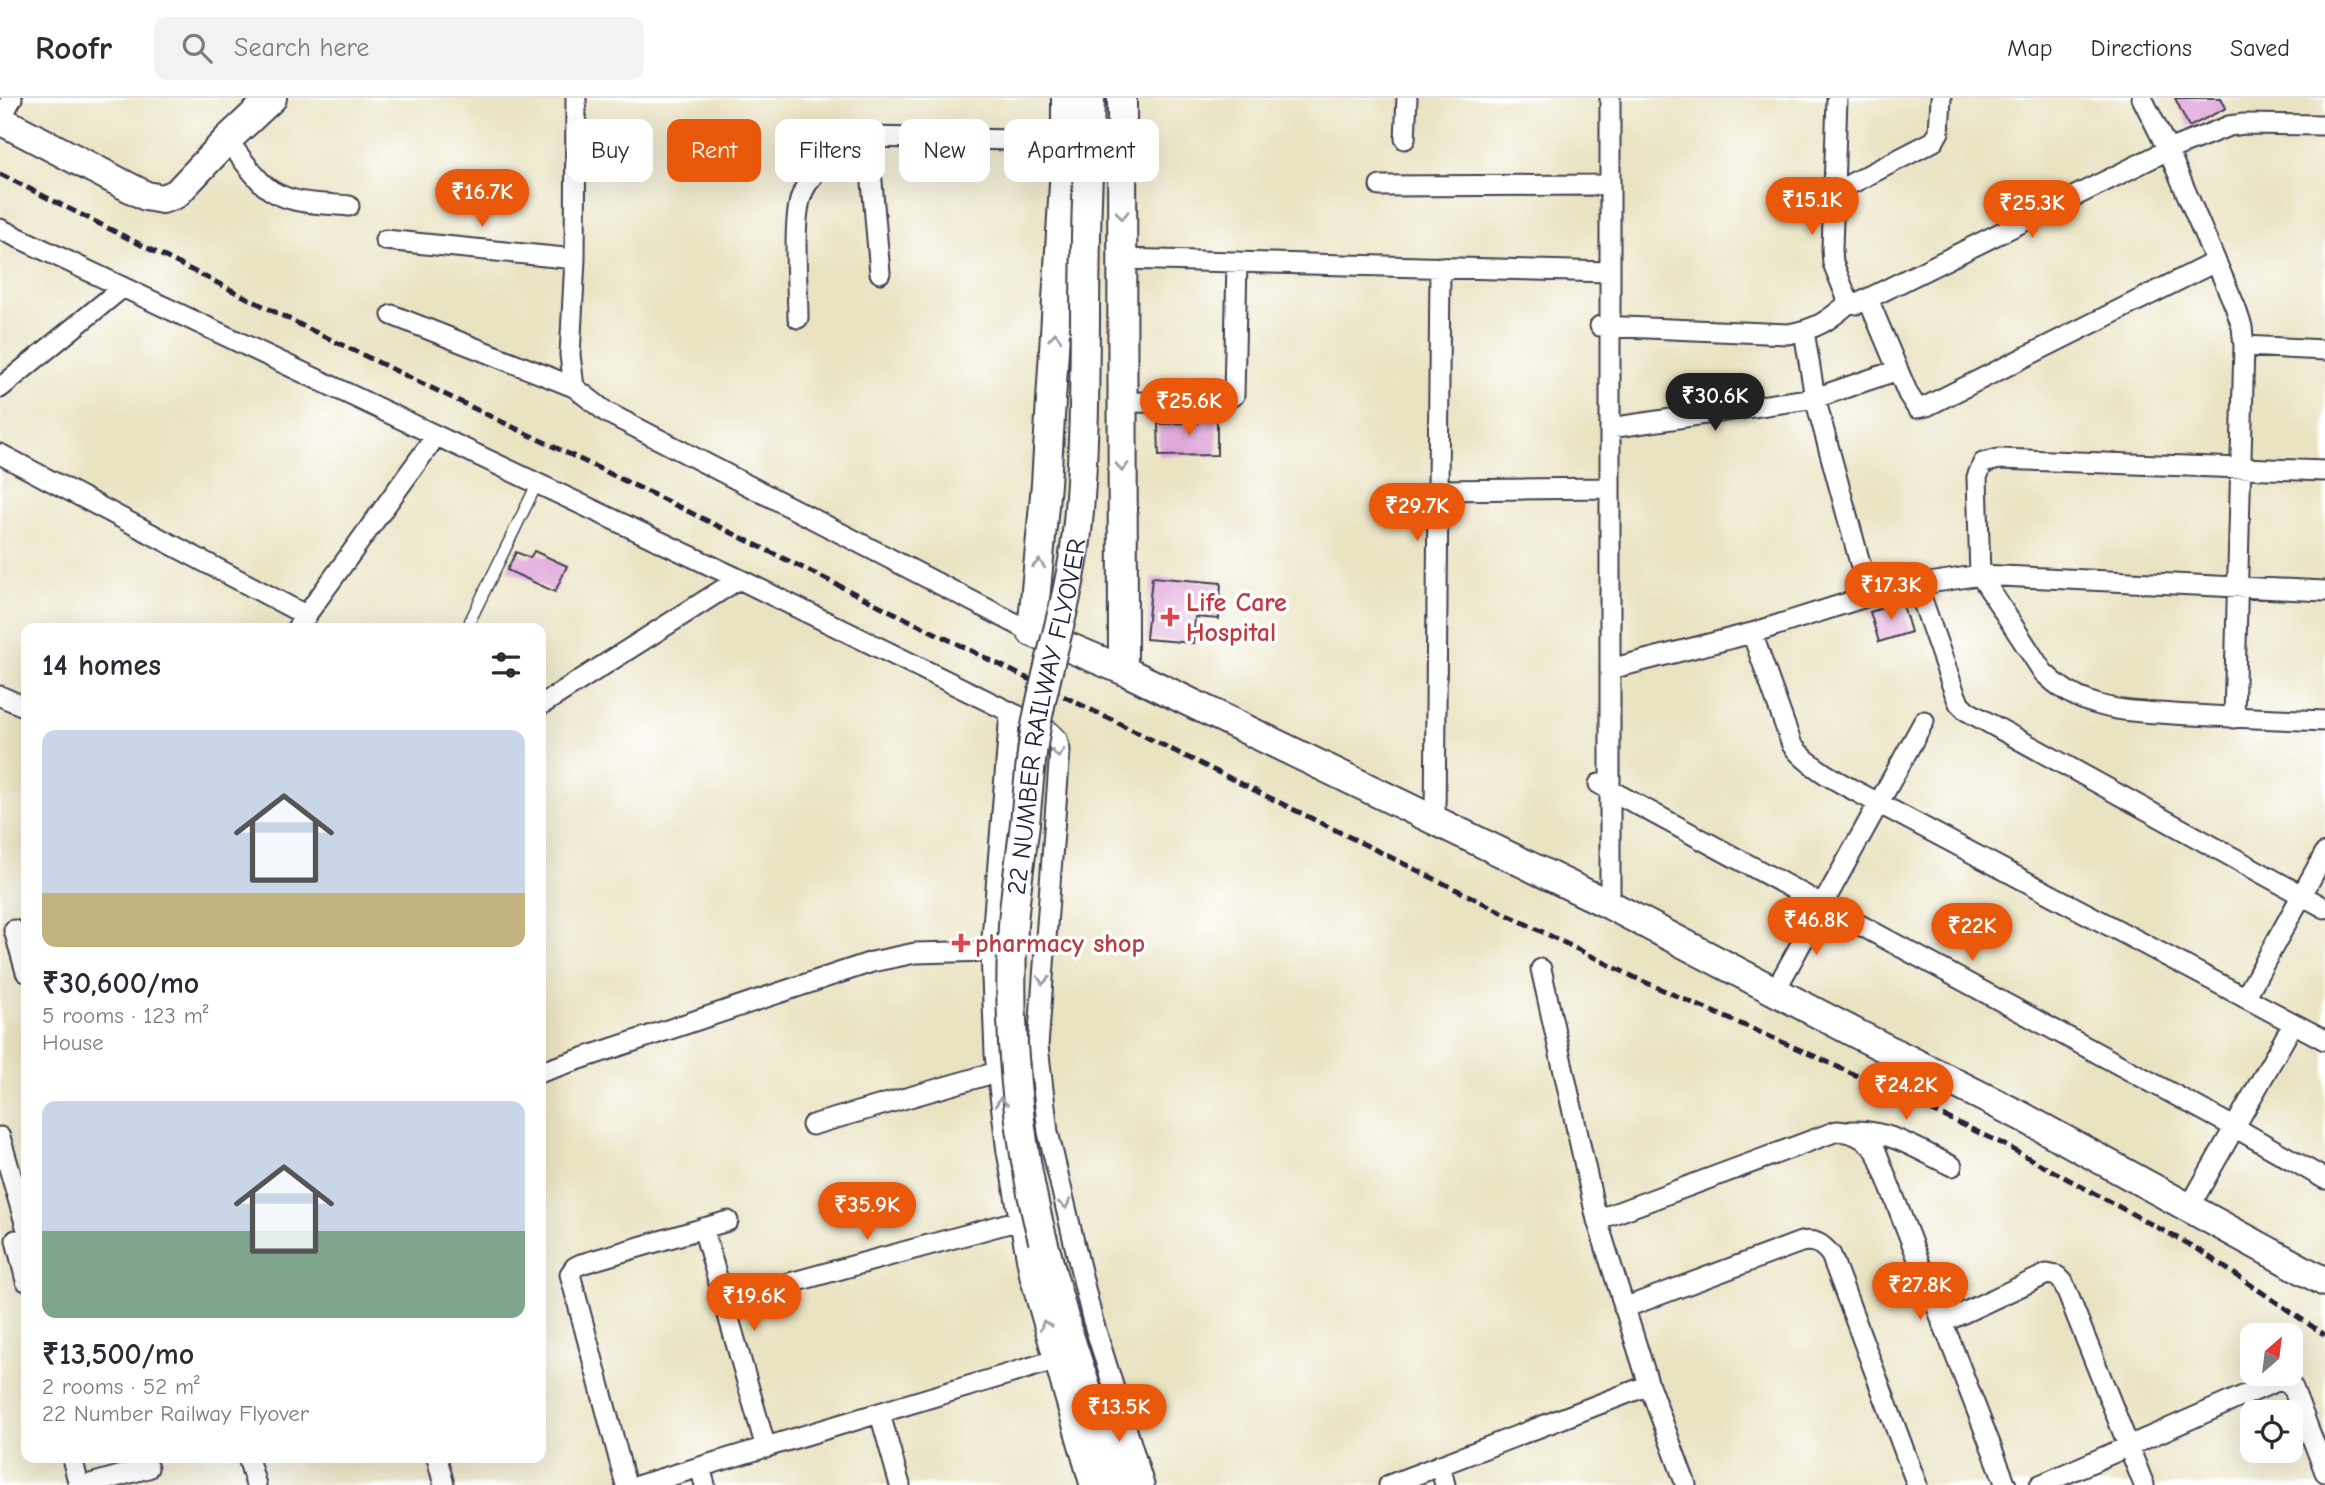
<!DOCTYPE html>
<html lang="en">
<head>
<meta charset="utf-8">
<style>
  body { margin:0; font-family:"Comic Neue",sans-serif; background:#f2f2f3; color:#2b2b33; height:100vh; display:flex; flex-direction:column; font-size:26px; white-space:nowrap }
  * { box-sizing:border-box; margin:0 }
  p { font-size:23px; color:#7c7c81 }
  .icon { flex:none; width:38px; height:38px; fill:none; stroke:currentColor; stroke-width:2; stroke-linecap:round; stroke-linejoin:round }
  .map { position:relative; flex:1; overflow:hidden }
  .details { position:absolute; left:21px; top:525px; width:525px; height:840px; display:flex; flex-direction:column; background:#fff; border-radius:14px; box-shadow:0 7px 28px #0002 }
  .details>* { flex:none }
  .hud { position:absolute; left:567px; top:21px; width:665px; height:63px; display:flex; gap:14px }
  .needle { width:46px; rotate:28deg }
  .controls { position:absolute; left:2240px; top:1225px; display:grid; gap:14px }
  .controls a { display:grid; place-items:center; width:63px; height:63px; border-radius:14px; background:#fff; box-shadow:0 7px 28px #0002; font-size:35px }
  .price { position:absolute; translate:-50% -60px; padding:0 16px; border-radius:24px; background:#ea580c; color:#fff; font-size:23px; line-height:46px; filter:drop-shadow(0 2px 4px #0008) }
  .price::after { content:''; position:absolute; left:50%; top:42px; width:21px; height:16px; margin-left:-10px; background:inherit; clip-path:polygon(0 0,100% 0,50% 100%) }
  .price.active { background:#222; color:#fff }
  ul { padding:0; list-style:none }
  li { display:grid; align-content:center; gap:14px; height:371px; padding:0 21px }
  li span { display:grid; place-items:center; height:217px; border-radius:14px; color:#555 }
  li>.icon { margin-inline-start:auto }
  span .icon { width:126px; height:126px; fill:#fffc; stroke-width:1 }
  li b { font-size:30px }
  h2 { display:flex; justify-content:space-between; align-items:center; height:84px; padding:0 21px; font-size:30px }
  .tag { padding:0 24px; border-radius:14px; background:#fff; box-shadow:0 7px 28px #0002; font-size:24px; line-height:63px }
  .tag.active { background:#ea580c; color:#fff }
  header { display:flex; align-items:center; gap:42px; box-sizing:border-box; height:98px; padding:0 35px; background:#fff; border-bottom:2px solid #e1e1e2 }
  header strong { font-size:33px }
  nav { display:flex; gap:38px; margin-inline-start:auto; font-size:24px }
  .search { width:490px; height:63px; background:#f2f2f3; display:flex; align-items:center; gap:18px; box-sizing:border-box; padding:0 24px; border-radius:14px; color:#7c7c81; font-size:26px }
  .map>svg:first-child { display:block }
  .building { fill:#dd9fd7 }
  .lines { fill:none; stroke-linecap:round; stroke-linejoin:round }
  .lane-casing { stroke:#403f4f; stroke-width:13 }
  .street-casing { stroke:#403f4f; stroke-width:23 }
  .secondary-casing { stroke:#403f4f; stroke-width:32 }
  .lane { stroke:#fff; stroke-width:10 }
  .street { stroke:#fff; stroke-width:19 }
  .secondary { stroke:#fff; stroke-width:28 }
  .rail { stroke:#22223b; stroke-width:5; stroke-dasharray:10 5; stroke-linecap:butt }
  .secondary-bridge-casing { stroke:#403f4f; stroke-width:32; stroke-linecap:butt }
  .secondary-bridge { stroke:#fff; stroke-width:28 }
  .oneway { stroke:#9c9ca7 }
  .health-dot { fill:#e0444e; stroke:#fff; stroke-width:2.5 }
  .labels { text-anchor:middle; stroke-width:7; stroke-linejoin:round; paint-order:stroke }
  .health-label { font-size:26px; font-weight:bold; fill:#be3a42; stroke:#fff; text-anchor:start }
  .street-label { font-size:26px; fill:#22223b; stroke:#fff }
</style>
</head>
<body>
<header>
<strong>Roofr</strong>
<div class="search"><svg class="icon" aria-label="search" viewBox="0 0 24 24"><circle cx="10" cy="10" r="6"/><path d="M15 15l6 6"/></svg>Search here</div>
<nav><a>Map</a><a>Directions</a><a>Saved</a></nav>
</header>
<div class="map">
<svg width="2325" height="1387" viewBox="0 0 2325 1387">
  <rect width="100%" height="100%" fill="#fff"/>
  <filter id="ink" filterUnits="userSpaceOnUse"><feTurbulence type="fractalNoise" baseFrequency=".0143" numOctaves="2"/><feDisplacementMap in="SourceGraphic" scale="14" xChannelSelector="R" yChannelSelector="G"/><feConvolveMatrix kernelMatrix="1 2 1 2 8 2 1 2 1" color-interpolation-filters="sRGB"/></filter>
  <filter id="wash" filterUnits="userSpaceOnUse"><feTurbulence type="fractalNoise" baseFrequency=".00686" numOctaves="4" result="noise"/><feDisplacementMap in="SourceGraphic" scale="28" xChannelSelector="R" yChannelSelector="G"/><feGaussianBlur stdDeviation="1.57" result="paint"/><feColorMatrix in="noise" values="0 0 0 0 0 0 0 0 0 0 0 0 0 0 0 0 0 1.4 0 .05"/><feComposite in="paint" operator="in"/></filter>
  <g filter="url(#wash)">
    <rect width="100%" height="100%" fill="#eae3c2"/>
    <g id="blocks">
      <path class="building" d="M2175 0H2221L2226 10 2189 29Z
        M1217 318V357L1159 358 1158 326 1198 325V319Z
        M534 453 567 468 555 494 507 472 516 454 530 460Z
        M1152 479 1221 485 1219 521 1195 519 1193 545 1146 541Z
        M1902 504 1911 534 1879 544 1870 514Z"/>
    </g>
  </g>
  <g filter="url(#ink)">
    <use href="#blocks" fill-opacity="0" stroke="#403f4f" stroke-width="2"/>
    <g class="lines">
      <g class="lane-casing">
        <path id="lane" d="M470 523 537 386"/>
      </g>
      <g class="street-casing">
        <path id="street" d="M1837 0 1832 151 1833 165 1847 200 1850 204 1857 206 2168 52 2229 28 2244 26 2325 27
          M2142 0 2168 52 2235 208 2242 229 2244 248 2234 620
          M0 22 12 0
          M868 39 880 175
          M1405 41 1407 0
          M227 42C239 56 251 75 265 88 287 107 321 105 349 108
          M1380 88 1600 87
          M1835 94 1934 43 1939 34 1941 0
          M0 131 739 481 1049 633 1057 641 1060 652 1038 948 1048 1034 1092 1220 1144 1387
          M385 142 575 161
          M1122 161 1610 174
          M1868 201 1908 296 1917 310 1927 308 2215 164
          M392 217 574 289 606 314 1032 534
          M798 220C798 189 792 127 801 99 807 80 830 55 847 45 853 42 861 41 868 39L1066 43
          M1600 228 1788 236C1817 231 1828 223 1850 204
          M1804 233 1815 300 1869 498
          M2244 248 2325 252
          M574 289 570 257 575 161 576 0
          M0 290 122 190
          M1122 304 1221 305 1234 297 1237 164
          M1610 330 1815 300 1898 272
          M0 356 307 518
          M2325 373 1999 361 1983 365 1977 379 1980 477 2043 574C2057 588 2073 599 2093 605 2119 614 2146 614 2173 616 2224 619 2274 621 2325 623
          M1438 392 1610 390
          M1917 487 1980 477 2325 493
          M297 530 436 338
          M1752 535 1792 647C1812 673 1849 689 1878 705L2325 942
          M1610 571 1752 535 1869 498 1917 487 1954 593 1959 605 1967 613 2325 810
          M0 598 26 609
          M541 607 739 481
          M1010 615 991 853 995 956 1007 1054 1030 1179 1090 1387
          M1599 686 2236 1030 2325 1081
          M1435 721 1440 169
          M1610 807V0
          M14 832 26 874
          M1541 871 1597 1122 1649 1287 1686 1387
          M1775 893 1924 623
          M2245 900 2325 755
          M541 974 872 864 915 855 991 853
          M812 1027 997 974
          M1852 1033C1888 1031 1920 1053 1952 1068
          M0 1039 26 1128
          M2190 1108 2293 926
          M1597 1122 1837 1033C1854 1034 1865 1040 1876 1053L2006 1387
          M703 1130 766 1350
          M16 1142 26 1183
          M724 1203 1020 1122
          M1624 1210 1801 1144C1815 1141 1822 1146 1831 1157L1917 1387
          M1942 1225 2047 1176 2057 1178 2063 1184 2144 1387
          M880 1316 900 1387
          M72 1360 79 1387
          M248 1360 256 1387
          M437 1360 444 1387
          M1440 1367 1445 1387
          M700 1369 705 1387
          M87 1387 148 1370
          M626 1387 570 1176 575 1169 581 1166 728 1123
          M640 1387 1055 1262
          M1389 1387 1649 1287
          M2040 1387 2277 1283 2286 1284 2293 1290 2325 1374"/>
      </g>
      <g class="secondary-casing">
        <path id="secondary" d="M1066 0V52L1046 386 1032 534 1123 572 1610 807 1859 937 2021 1018 2325 1184
          M1122 0 1123 572
          M0 22 146 98 162 101 176 96 227 42 272 0
          M1088 78 1090 0
          M1043 1143 1067 1231 1093 1311 1116 1348 1127 1387
          M1093 1317 1094 1348 1104 1387"/>
      </g>
      <use href="#lane" class="lane"/>
      <use href="#street" class="street"/>
      <use href="#secondary" class="secondary"/>
      <path class="rail" d="M0 76 311 232 673 406 1640 882 1821 961 1999 1044 2199 1152 2325 1237"/>
      <g class="secondary-bridge-casing">
        <g id="secondary-bridge">
          <path id="s1" d="M1043 1143C1017 1044 1007 929 1013 827 1015 793 1021 759 1025 725 1028 695 1030 664 1035 634 1046 567 1070 502 1077 434 1089 316 1082 196 1088 78"/>
        </g>
      </g>
      <use href="#secondary-bridge" class="secondary-bridge"/>
    </g>
    <defs><path id="oneway-chevron" d="M-2-3.5L2.5 0L-2 3.5" fill="none" stroke-width="1.6" stroke-linecap="round" stroke-linejoin="round" transform="scale(1.75)"/></defs>
    <g class="oneway">
      <use href="#oneway-chevron" transform="translate(1122 117) rotate(90)"/>
      <use href="#oneway-chevron" transform="translate(1055 239) rotate(-87)"/>
      <use href="#oneway-chevron" transform="translate(1122 369) rotate(90)"/>
      <use href="#oneway-chevron" transform="translate(1039 466) rotate(-85)"/>
      <use href="#oneway-chevron" transform="translate(1058 655) rotate(87)"/>
      <use href="#oneway-chevron" transform="translate(1043 882) rotate(94)"/>
      <use href="#oneway-chevron" transform="translate(1001 1004) rotate(-97)"/>
      <use href="#oneway-chevron" transform="translate(1065 1106) rotate(77)"/>
      <use href="#oneway-chevron" transform="translate(1045 1227) rotate(-107)"/>
    </g>
  </g>
  <g class="health-dot">
    <path d="M1166.5 508.5h7v7h7v7h-7v7h-7v-7h-7v-7h7z"/>
    <path d="M957.5 834.5h7v7h7v7h-7v7h-7v-7h-7v-7h7z"/>
  </g>
  <g class="labels">
    <g class="health-label">
      <text x="1186" y="513">Life Care<tspan x="1186" dy="30">Hospital</tspan></text>
      <text x="975" y="854">pharmacy shop</text>
    </g>
    <g class="street-label">
      <text dy="9" stroke="none"><textPath href="#s1" startOffset="530">22 NUMBER RAILWAY FLYOVER</textPath></text>
    </g>
  </g>
</svg>
<div class="controls">
<a><svg class="needle" viewBox="-14 -14 28 28"><path d="M0-13l5 13h-10z" fill="#e53935"/><path d="M0 13l5-13h-10z" fill="#7c7c81"/></svg></a>
<a><svg class="icon" aria-label="locate" viewBox="0 0 24 24"><circle cx="12" cy="12" r="6"/><path d="M12 2v4M12 18v4M2 12h4M18 12h4"/></svg></a>
</div>
<b class="price" style="left:482px;top:131px">₹16.7K</b>
<b class="price" style="left:1812px;top:139px">₹15.1K</b>
<b class="price" style="left:2032px;top:142px">₹25.3K</b>
<b class="price active" style="left:1715px;top:335px">₹30.6K</b>
<b class="price" style="left:1189px;top:340px">₹25.6K</b>
<b class="price" style="left:1417px;top:445px">₹29.7K</b>
<b class="price" style="left:1891px;top:524px">₹17.3K</b>
<b class="price" style="left:1816px;top:859px">₹46.8K</b>
<b class="price" style="left:1972px;top:865px">₹22K</b>
<b class="price" style="left:1906px;top:1024px">₹24.2K</b>
<b class="price" style="left:867px;top:1144px">₹35.9K</b>
<b class="price" style="left:1920px;top:1224px">₹27.8K</b>
<b class="price" style="left:754px;top:1235px">₹19.6K</b>
<b class="price" style="left:1119px;top:1346px">₹13.5K</b>
<div class="hud">
<a class="tag">Buy</a>
<a class="tag active">Rent</a>
<a class="tag">Filters</a>
<a class="tag">New</a>
<a class="tag">Apartment</a>
</div>
<section class="details">
<h2>14 homes<svg class="icon" aria-label="filters" viewBox="0 0 24 24"><path d="M4 7h16M4 17h16"/><circle cx="9" cy="7" r="2"/><circle cx="15" cy="17" r="2"/></svg></h2>
<ul>
<li><span style="background:linear-gradient(#c9d6e8 75%,#c2b280 0)"><svg class="icon" aria-label="home" viewBox="0 0 24 24"><path d="M3 11l9-7 9 7M6 9v11h12V9"/></svg></span><div><b>₹30,600/mo</b><p>5 rooms · 123 m²</p><p>House</p></div></li>
<li><span style="background:linear-gradient(#c9d6e8 60%,#7fa58c 0)"><svg class="icon" aria-label="home" viewBox="0 0 24 24"><path d="M3 11l9-7 9 7M6 9v11h12V9"/></svg></span><div><b>₹13,500/mo</b><p>2 rooms · 52 m²</p><p>22 Number Railway Flyover</p></div></li>
</ul>
</section>
</div>
</body>
</html>
